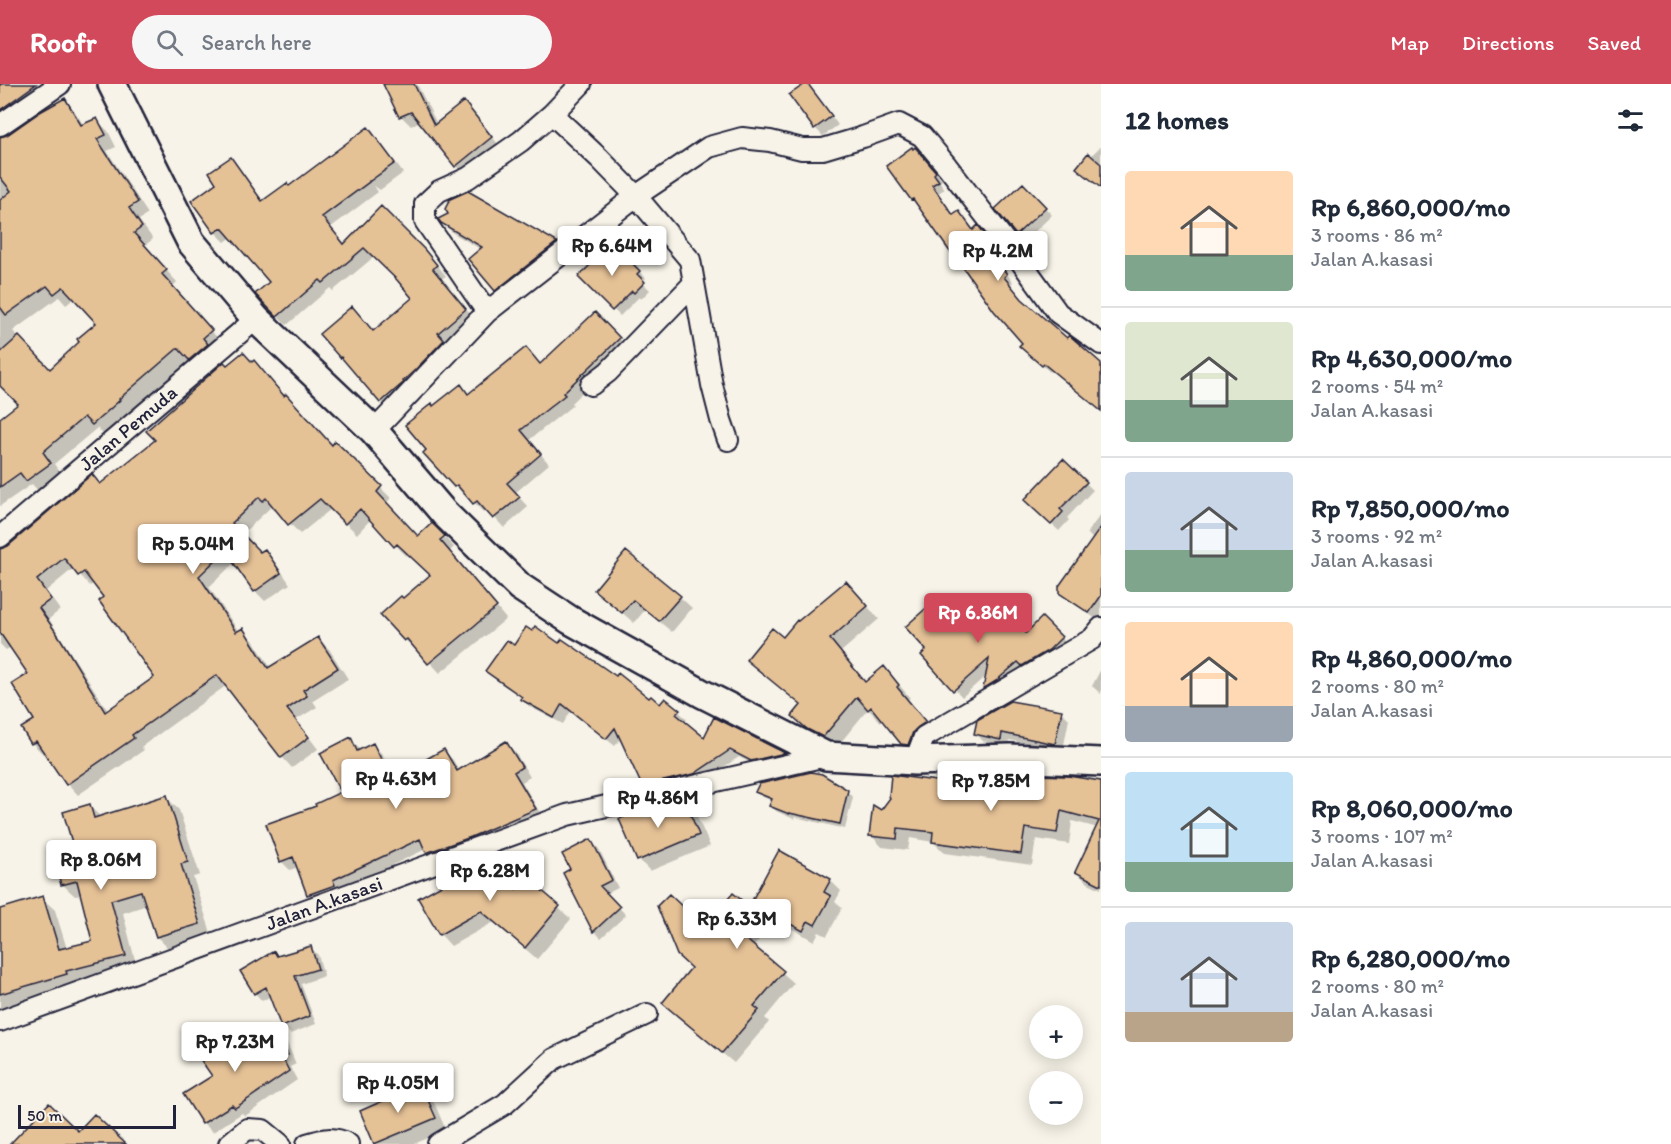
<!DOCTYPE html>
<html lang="en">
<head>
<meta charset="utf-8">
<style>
  body { margin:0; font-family:Itim,sans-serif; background:#f6f6f7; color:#1f2937; height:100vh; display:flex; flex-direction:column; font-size:22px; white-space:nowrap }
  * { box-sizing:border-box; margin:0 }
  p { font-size:20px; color:#747a83 }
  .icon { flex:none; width:33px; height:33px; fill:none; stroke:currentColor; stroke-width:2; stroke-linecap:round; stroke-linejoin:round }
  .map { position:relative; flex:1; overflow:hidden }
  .panel { display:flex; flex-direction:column; background:#fff; width:570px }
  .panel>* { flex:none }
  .tools { position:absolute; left:1029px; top:921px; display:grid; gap:12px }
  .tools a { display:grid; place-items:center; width:54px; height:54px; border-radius:50%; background:#fff; box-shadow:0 3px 15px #0003; font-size:30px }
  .scale { position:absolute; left:18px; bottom:15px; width:158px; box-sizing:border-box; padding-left:6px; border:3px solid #22223b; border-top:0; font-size:16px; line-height:21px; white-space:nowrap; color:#22223b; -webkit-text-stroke:4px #f7f3e8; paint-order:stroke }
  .price { position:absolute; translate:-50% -51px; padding:0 14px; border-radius:6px; background:#fff; color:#222; font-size:20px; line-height:39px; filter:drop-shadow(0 2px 3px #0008) }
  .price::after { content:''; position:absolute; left:50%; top:36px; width:18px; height:14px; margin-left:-9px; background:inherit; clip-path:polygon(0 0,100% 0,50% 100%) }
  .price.active { background:#d1495b; color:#fff }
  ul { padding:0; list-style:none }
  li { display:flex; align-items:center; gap:18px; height:150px; padding:0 24px }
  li+li { border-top:2px solid #e0e1e3 }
  li span { display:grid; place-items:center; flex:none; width:168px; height:120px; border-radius:6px; color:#555 }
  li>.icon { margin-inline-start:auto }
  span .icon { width:72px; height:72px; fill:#fffc; stroke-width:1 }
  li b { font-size:26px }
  h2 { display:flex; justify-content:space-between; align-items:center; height:72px; padding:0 24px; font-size:26px }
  header { display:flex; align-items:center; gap:36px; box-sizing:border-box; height:84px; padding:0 30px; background:#d1495b; color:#fff }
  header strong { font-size:28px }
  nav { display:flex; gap:33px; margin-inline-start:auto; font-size:21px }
  .search { width:420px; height:54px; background:#f6f6f7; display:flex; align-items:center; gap:15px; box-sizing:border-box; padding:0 21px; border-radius:33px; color:#747a83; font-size:22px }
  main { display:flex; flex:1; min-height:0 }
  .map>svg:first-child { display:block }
  .shadow { fill:#0003; fill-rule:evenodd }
  .building { fill:#e5c196; stroke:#22223b; stroke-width:1.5; fill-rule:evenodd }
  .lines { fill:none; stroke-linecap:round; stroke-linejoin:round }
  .minor-casing { stroke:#22223b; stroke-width:24 }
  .secondary-casing { stroke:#22223b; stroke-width:32 }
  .minor { stroke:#f7f3e8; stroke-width:20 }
  .secondary { stroke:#f7f3e8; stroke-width:27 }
  .labels { text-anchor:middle; stroke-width:4.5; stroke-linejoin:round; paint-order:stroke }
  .street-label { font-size:20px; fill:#22223b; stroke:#f7f3e8 }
</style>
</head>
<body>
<header>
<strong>Roofr</strong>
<div class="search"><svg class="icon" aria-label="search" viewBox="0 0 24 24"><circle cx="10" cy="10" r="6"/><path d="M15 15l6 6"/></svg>Search here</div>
<nav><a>Map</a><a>Directions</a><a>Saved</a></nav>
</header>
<main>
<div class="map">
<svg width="1101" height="1060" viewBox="0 0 1101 1060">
  <rect width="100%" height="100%" fill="#f7f3e8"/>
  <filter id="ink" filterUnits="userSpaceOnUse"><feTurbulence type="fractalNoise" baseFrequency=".0167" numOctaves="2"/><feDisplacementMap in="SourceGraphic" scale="12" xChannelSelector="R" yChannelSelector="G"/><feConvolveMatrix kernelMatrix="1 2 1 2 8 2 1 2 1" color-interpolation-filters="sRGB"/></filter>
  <g filter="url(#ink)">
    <path class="shadow" d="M0 0H52L0 50Z
      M384 0H417L437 40 464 19 474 29 501 64 466 92 456 82 420 37 411 42 401 32Z
      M807 0 814 8 838 41 823 52 815 44 792 12Z
      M63 14 74 26 84 42 97 36 108 47 116 63 107 67 148 130 139 136 153 155 144 162 177 198 172 203 222 259 201 287 190 275 129 328 130 329 105 352 97 344 54 380 62 391 39 408 32 400 0 422V335L20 321 0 299V55L7 53ZM59 213 66 221 75 214 98 239 81 258 50 286 13 247Z
      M368 45 377 54 403 89 380 106 374 102 378 108 330 144 345 161 381 124 434 177 446 192 441 195 475 236 390 327 321 250 374 248 414 215 399 196 375 172 333 207 330 204 287 241 278 232 271 198 232 153 225 158 215 148 193 118 219 99 230 75 240 85 263 117 289 103Z
      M1101 62V105L1078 84Z
      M923 72 942 96 940 98 945 105 938 109 955 132 959 129 974 147 985 151 1001 172 996 176 1013 198 1010 201 1026 220 1067 256 1101 280V327L1052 286 1050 288 1028 269 1024 259 960 179 920 123 912 115Z
      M1023 101 1052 131 1024 158 997 125Z
      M468 109 556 159 566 170 506 217 496 206 482 166 453 149 442 138Z
      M612 161 646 194 642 198 650 206 641 215 639 213 620 232 580 193Z
      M595 230 628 264 571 319 573 321 529 356 549 380 515 409 528 423 504 444 487 425 483 428 466 410 464 411 425 369 428 367 434 323 461 302 469 311 541 282Z
      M254 278 332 362 335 360 391 414 386 419 418 454 432 441 454 463 450 467 506 535 440 589 418 565 416 566 405 556 403 516 432 492 408 470 406 472 371 435 357 450 331 425 300 450 276 425 274 427 271 423 242 450 260 470 264 467 275 478 290 500 265 517 255 507 235 478 209 503 239 548 242 546 253 556 271 584 318 555 329 565 348 595 313 617 317 623 296 636 318 665 292 684 282 673 227 601 141 663 144 666 78 711 68 700 45 668 43 670 32 659 36 636 30 591 11 563 6 566 0 560V466L9 464 92 392 101 401 157 356 227 283 252 280ZM74 484 90 502 94 499 156 593 108 627 49 535 60 526 46 507Z
      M1063 377 1093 406 1067 434 1069 436 1059 447 1026 416Z
      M1101 430V534L1099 537 1071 518 1061 508 1094 456 1087 449Z
      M846 499 879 535 841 568 866 599 884 584 896 597 910 614 908 615 936 651 915 672 902 659 883 636 881 638 868 625 836 664 821 657 806 644 802 622 760 588 748 576 783 555Z
      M596 506 680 513 692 524 672 548 645 526 634 539Z
      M1042 535 1068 561 992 611 985 604 988 590 962 613 923 571 955 543 1026 551Z
      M514 563 649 616 660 622 665 616 687 635 684 639 704 655 715 635 784 670 791 677 760 684 739 673 702 697 651 709 643 701 621 654 615 662 571 627 563 640 530 623 523 614 495 594 487 586Z
      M1100 587H1101V610L1092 602Z
      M1061 627 1069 635 1063 666 1009 656 1008 662 983 657 975 649Z
      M351 655 361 667 373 661 382 670 394 695 444 667 453 676 459 687 506 659 515 668 530 693 522 698 543 734 437 778 426 765 342 805 317 819 308 810 298 783 290 786 281 777 318 723 343 708Z
      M939 699 1034 704 1101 699V805L1088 799 1076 788 1098 744 1072 737 1069 760 1036 755 1032 781 945 769 933 758 910 754 908 766 882 763 871 751 882 729Z
      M757 707 847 708 853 713 845 745 795 733 794 735 776 727 771 721 773 717 763 713Z
      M166 713 179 726 200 791 193 793 212 852 169 865 157 853 147 821 123 829 137 884 8 923 13 936 3 941 0 949V872L42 814 55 826 67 865 94 858 82 811 75 812 62 800 89 722 101 733Z
      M684 718 696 730 710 762 650 787 639 776Z
      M591 757 599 765 618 804 606 810 626 831 601 854 594 847 572 786Z
      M497 772 509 783 520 803 526 795 571 835 537 875 494 838 451 862 440 850Z
      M830 796 841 807 835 818 842 824 827 852 819 848 814 857 776 836 753 863 794 899 765 934 769 938 734 979 675 930 664 919 691 886 705 845 749 824Z
      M310 863 318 871 324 892 301 900 316 940 290 950 283 942 271 912 262 917 255 909 274 869 278 873Z
      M219 949 235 968 278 950 287 959 296 980 290 983 297 996 245 1032 242 1029 213 1048 203 1039 214 992Z
      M421 1002 432 1014 446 1046 414 1060H376L362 1028Z"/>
    <path class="building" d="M0 0H36L0 26Z
      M383 0H414L434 41 464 17 492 53 455 83 411 28 399 33Z
      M805 0H808L832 32 814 45 789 11Z
      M65 14 81 41 97 34 106 51 97 55 138 118 129 124 142 143 134 149 167 186 162 190 212 246 203 254 208 260 189 276 178 264 119 315 120 316 92 341 84 333 43 368 51 379 26 397 20 389 0 403V334L18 320 0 302V269L19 252 50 285 79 258 77 255 96 239 63 203 54 210 47 202 6 231 0 223V116L11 107 0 93V53L7 51 40 28Z
      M368 43 395 79 370 97H369V98L322 133 344 160 381 122 424 165 437 181 433 185 466 225 438 249 444 256 415 286 403 297 404 298 402 300 380 319 341 273 340 274 319 250 352 222 373 247 412 214 397 196 364 164 323 199 320 196 277 233 255 210 269 198 222 144 214 149 191 117 216 99 209 88 231 73 262 117 287 99 289 102Z
      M912 63 913 65 915 63 936 88 934 90 939 97 932 101 953 131 959 127 973 146 978 141 995 164 990 168 1007 190 1004 193 1022 215 1067 254 1069 251 1101 279V327L1044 280 1042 282 1019 262 1022 259 994 227 960 179 959 180 948 165 913 115 911 116 886 82Z
      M1088 69 1101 80V104L1076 84Z
      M1023 99 1046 123 1016 151 995 125Z
      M468 107 557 158 495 207 468 175 482 163 441 139 438 135 448 130 445 125 450 115Z
      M612 159 640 187 637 190 645 198 634 209 632 207 612 227 578 193Z
      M595 228 620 254 563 309 565 311 521 346 541 370 507 399 520 413 493 435 477 417 473 420 457 401 454 403 423 369 426 366 405 341 432 319 433 322 461 300 468 310 526 263 540 280Z
      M243 268 252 278 254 276 284 312 286 310 332 361 335 357 382 402 377 408 418 452 432 439 445 452 440 456 497 523 428 580 407 555 404 557 380 531 401 512 403 514 430 491 397 460 394 463 360 425 345 440 320 415 288 441 266 414 263 417 259 413 232 439 260 468 265 465 281 489 254 508 225 467 199 492 236 548 243 544 268 584 318 553 338 584 303 606 307 612 287 625 309 653 281 674 217 591 132 651 134 654 66 701 36 657 31 660 21 644 34 636 12 600 28 590 0 549V465L8 462 92 390 100 400 155 356 146 347 224 278 227 281ZM64 474 78 492 84 488 103 513 99 517 154 593 105 628 60 554 39 524 51 515 37 496Z
      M1063 375 1087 398 1060 425 1063 428 1051 441 1024 416Z
      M1101 443V512L1089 529 1059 509V502Z
      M626 467 681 512 659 537 633 516 622 529 594 506Z
      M846 497 868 522 830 555 865 598 884 582 899 601 897 603 926 638 918 643 913 648 908 661 901 660 871 623 868 626 857 613 823 653 807 645 792 632 801 621 746 576 772 544 783 553 797 536 798 537Z
      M933 518 954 541 978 520 996 540 1005 530 1026 549 1042 533 1062 553 1049 566 1022 582 1018 578 996 597 983 605 989 575 953 607 921 571 926 566 905 543Z
      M535 542 559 559 562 555 616 592 618 589 649 614 651 612 660 620 665 614 680 626 676 630 704 653 714 633 785 669 751 677 730 666 694 690 642 702 615 644 606 655 562 620 554 634 520 615 522 613 485 587 507 556 514 561 526 543 532 547Z
      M1010 617 1062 626 1055 660 1002 649 1001 656 974 650 977 636Z
      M351 653 357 667 373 659 391 695 444 665 457 687 506 657 522 683 514 688 536 725 471 753 426 769 420 755 333 796 335 801 307 811 293 773 280 778 266 740 316 722 315 720 341 708 320 669Z
      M811 688 822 690 848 706 840 740 789 729V730L769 722 772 715 755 708 759 700Z
      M891 691 937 697 936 692H953L1033 703 1035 691 1068 692 1101 697V801L1075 788 1099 737 1061 727 1057 749 1025 744 1021 770 932 758 933 748 898 744 897 755 869 752 873 721 881 726 890 714 889 712Z
      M167 711 188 778 181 780 200 840 156 853 141 807 111 816 126 872 66 887 67 890 0 910V825L43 812 59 865 92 857 77 797 61 801 52 767 73 762 63 728 90 720 94 734Z
      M685 717 699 751 637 777 619 735 638 727Z
      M591 755 612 796 600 802 620 823 593 848 563 789 570 785 562 770Z
      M779 766 831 795 824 808 831 812 815 841 808 837 803 847 765 826 742 852 784 887 754 922 759 926 722 969 662 919 691 884 677 871 657 822 669 810 704 843 733 809 749 822Z
      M497 770 516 805 526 793 560 822 525 864 481 827 439 851 418 814Z
      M311 862 318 885 295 892 310 932 281 943 266 903 254 910 240 887 274 867 277 872Z
      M219 947 233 967 278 948 288 971 282 973 289 987 235 1024 232 1021 202 1040 183 1010 212 992 193 965Z
      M421 1000 436 1034 374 1060 360 1027Z
      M49 1019 78 1047 94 1030 126 1060H10Z"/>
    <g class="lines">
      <g class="minor-casing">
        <path id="minor" d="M552 30 599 74 636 112 690 176 712 301 721 336 728 356
          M0 41 60 0
          M487 228 425 137V120L439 107 468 94 521 57 552 30 581 0
          M591 301 608 288 694 199
          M374 347 487 228 636 112 709 63 742 54 770 57 802 65H823L863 53 899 40 922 52 947 82 1019 175 1058 229 1101 260
          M0 453 256 235
          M915 677 924 653 1092 555 1101 544
          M0 937 567 731 826 672
          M229 1060 247 1045 263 1046 280 1060
          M307 1060C322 1055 334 1052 348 1060
          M438 1060 505 1020 554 975 647 930"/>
      </g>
      <g class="secondary-casing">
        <path id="secondary" d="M112 0 191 158 256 235 374 347 444 429 520 503 570 536 703 610 826 672 915 677 1010 674 1101 678"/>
      </g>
      <use href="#minor" class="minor"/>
      <use href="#secondary" class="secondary"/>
    </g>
  </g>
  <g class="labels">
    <g class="street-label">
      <text transform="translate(128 344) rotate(-40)" y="7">Jalan Pemuda</text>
      <text transform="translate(324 819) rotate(-20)" y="7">Jalan A.kasasi</text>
    </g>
  </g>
</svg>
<div class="tools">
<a>+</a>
<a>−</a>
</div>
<div class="scale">50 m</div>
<b class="price" style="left:612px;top:193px">Rp 6.64M</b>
<b class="price" style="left:998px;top:198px">Rp 4.2M</b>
<b class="price" style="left:193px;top:491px">Rp 5.04M</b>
<b class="price active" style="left:978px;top:560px">Rp 6.86M</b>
<b class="price" style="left:396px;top:726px">Rp 4.63M</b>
<b class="price" style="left:991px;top:728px">Rp 7.85M</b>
<b class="price" style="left:658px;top:745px">Rp 4.86M</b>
<b class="price" style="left:101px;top:807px">Rp 8.06M</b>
<b class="price" style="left:490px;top:818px">Rp 6.28M</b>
<b class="price" style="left:737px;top:866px">Rp 6.33M</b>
<b class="price" style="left:235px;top:989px">Rp 7.23M</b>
<b class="price" style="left:398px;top:1030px">Rp 4.05M</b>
</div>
<section class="panel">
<h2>12 homes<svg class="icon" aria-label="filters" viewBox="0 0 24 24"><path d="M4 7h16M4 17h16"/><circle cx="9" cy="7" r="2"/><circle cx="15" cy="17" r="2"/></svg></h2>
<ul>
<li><span style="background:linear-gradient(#ffd9b3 70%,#7fa58c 0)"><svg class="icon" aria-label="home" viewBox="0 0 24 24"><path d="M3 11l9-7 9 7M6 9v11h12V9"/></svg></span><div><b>Rp 6,860,000/mo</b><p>3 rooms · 86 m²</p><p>Jalan A.kasasi</p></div></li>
<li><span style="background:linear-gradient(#dfe7d0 65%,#7fa58c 0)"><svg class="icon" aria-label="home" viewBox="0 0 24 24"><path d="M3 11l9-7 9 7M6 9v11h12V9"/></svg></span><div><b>Rp 4,630,000/mo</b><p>2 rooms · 54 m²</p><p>Jalan A.kasasi</p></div></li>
<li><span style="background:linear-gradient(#c9d6e8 65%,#7fa58c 0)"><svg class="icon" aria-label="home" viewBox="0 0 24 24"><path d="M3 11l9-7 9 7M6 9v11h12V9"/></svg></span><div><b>Rp 7,850,000/mo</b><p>3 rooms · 92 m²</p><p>Jalan A.kasasi</p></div></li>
<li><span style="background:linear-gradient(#ffd9b3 70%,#9aa5b1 0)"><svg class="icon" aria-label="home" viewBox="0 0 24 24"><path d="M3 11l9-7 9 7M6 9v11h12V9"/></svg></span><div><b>Rp 4,860,000/mo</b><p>2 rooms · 80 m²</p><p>Jalan A.kasasi</p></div></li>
<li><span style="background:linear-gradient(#bfe0f5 75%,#7fa58c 0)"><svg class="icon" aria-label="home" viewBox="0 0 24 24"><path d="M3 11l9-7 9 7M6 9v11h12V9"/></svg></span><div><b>Rp 8,060,000/mo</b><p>3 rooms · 107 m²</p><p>Jalan A.kasasi</p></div></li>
<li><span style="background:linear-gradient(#c9d6e8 75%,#b9a48a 0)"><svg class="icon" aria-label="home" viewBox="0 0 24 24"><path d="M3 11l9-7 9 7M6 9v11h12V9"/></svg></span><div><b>Rp 6,280,000/mo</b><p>2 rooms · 80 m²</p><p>Jalan A.kasasi</p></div></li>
</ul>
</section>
</main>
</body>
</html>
